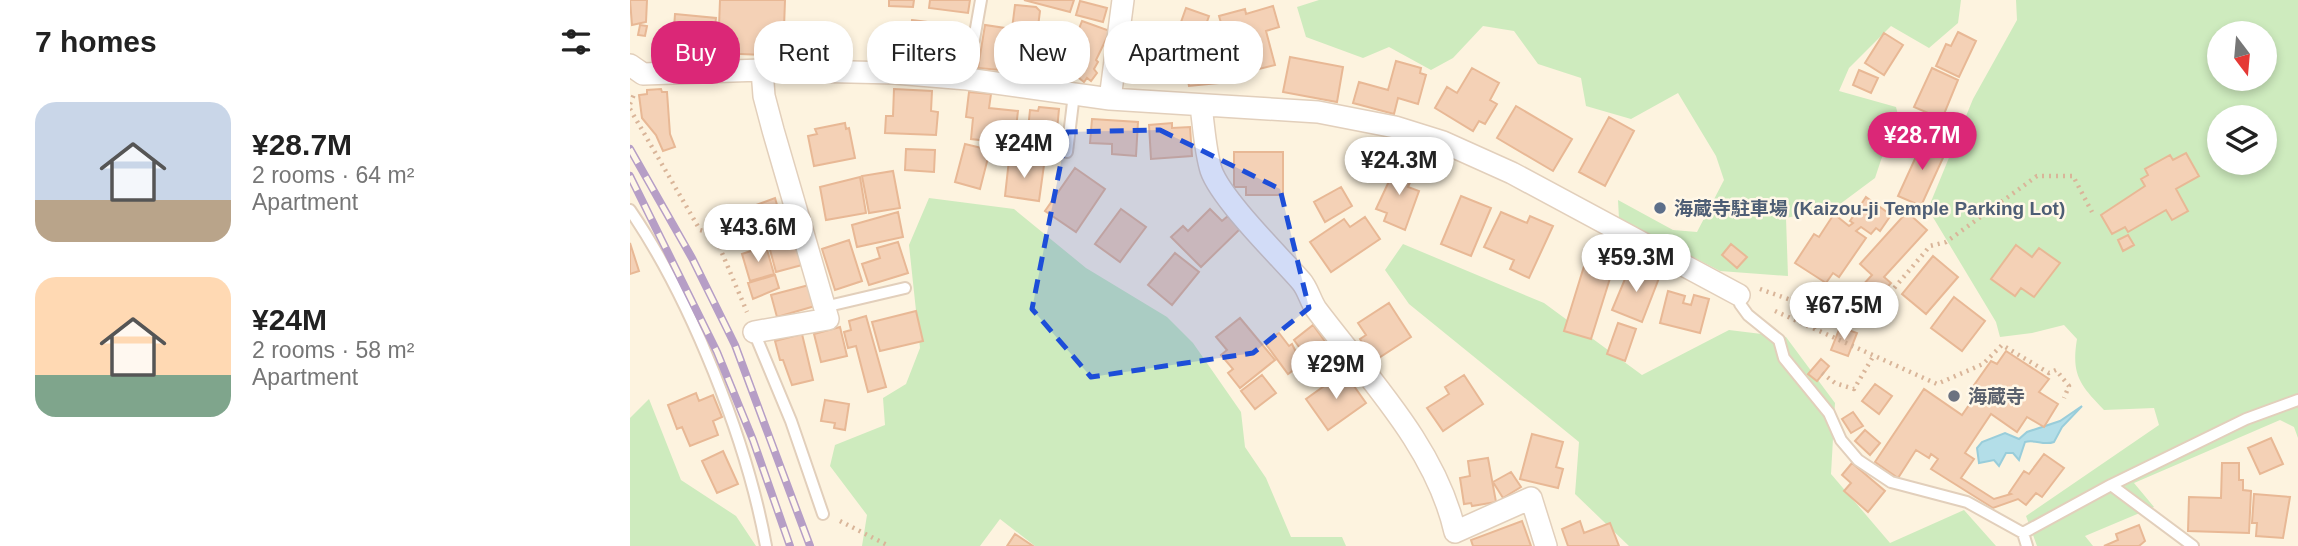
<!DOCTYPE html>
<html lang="en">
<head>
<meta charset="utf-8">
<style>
  body { margin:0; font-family:Arial,"Noto Sans JP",sans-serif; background:#f2f2f2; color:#222; height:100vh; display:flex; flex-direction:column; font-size:26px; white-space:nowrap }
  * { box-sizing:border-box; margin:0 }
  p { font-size:23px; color:#767676 }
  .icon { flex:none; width:38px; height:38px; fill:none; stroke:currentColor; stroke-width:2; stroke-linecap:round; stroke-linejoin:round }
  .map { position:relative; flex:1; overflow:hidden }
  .sheet { display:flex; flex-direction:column; background:#fff; width:630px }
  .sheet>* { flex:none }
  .hud { position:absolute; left:21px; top:21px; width:665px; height:63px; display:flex; gap:14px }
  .needle { width:46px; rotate:164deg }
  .controls { position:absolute; left:1577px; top:21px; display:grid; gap:14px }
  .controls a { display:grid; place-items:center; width:70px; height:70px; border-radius:50%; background:#fff; box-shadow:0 4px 10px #0003; font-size:35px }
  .price { position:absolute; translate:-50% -60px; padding:0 16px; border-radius:24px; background:#fff; color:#222; font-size:23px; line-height:46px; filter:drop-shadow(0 2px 4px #0008) }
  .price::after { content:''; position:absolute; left:50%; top:42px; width:21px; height:16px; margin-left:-10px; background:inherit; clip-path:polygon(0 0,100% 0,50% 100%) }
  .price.active { background:#db2777; color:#fff }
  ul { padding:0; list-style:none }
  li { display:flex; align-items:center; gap:21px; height:175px; padding:0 35px }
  li span { display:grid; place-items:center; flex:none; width:196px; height:140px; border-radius:21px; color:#555 }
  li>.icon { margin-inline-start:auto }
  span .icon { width:84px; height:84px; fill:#fffc; stroke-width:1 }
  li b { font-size:30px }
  h2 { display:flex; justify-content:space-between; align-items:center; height:84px; padding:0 35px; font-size:30px }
  .pill { padding:0 24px; border-radius:28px; background:#fff; box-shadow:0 4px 10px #0003; font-size:24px; line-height:63px }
  .pill.active { background:#db2777; color:#fff }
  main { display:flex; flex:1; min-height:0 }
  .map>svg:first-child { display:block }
  .green { fill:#ceebbe; fill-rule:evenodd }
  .water { fill:#b3dee8; stroke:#99cdda; stroke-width:2 }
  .building { fill:#f4d1b6; stroke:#e8b895; stroke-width:2 }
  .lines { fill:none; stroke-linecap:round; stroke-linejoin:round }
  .lane-casing { stroke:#e2cfbb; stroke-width:14 }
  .street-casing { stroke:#e2cfbb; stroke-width:24 }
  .path { stroke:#d9b599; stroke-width:4.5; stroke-dasharray:2 5; stroke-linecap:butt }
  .lane { stroke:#fff; stroke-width:10 }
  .street { stroke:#fff; stroke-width:21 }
  .rail-casing { stroke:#b69ec6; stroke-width:8 }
  .rail { stroke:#fff7e7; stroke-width:5; stroke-dasharray:16; stroke-linecap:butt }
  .marked { fill:#1d4ed8; fill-opacity:0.2; stroke:#1d4ed8; stroke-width:5; stroke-dasharray:14 9; stroke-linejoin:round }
  .service-dot { fill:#5c6f8a; stroke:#fff7e7; stroke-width:2.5 }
  .worship-dot { fill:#6b7280; stroke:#fff7e7; stroke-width:2.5 }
  .labels { text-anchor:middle; stroke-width:5; stroke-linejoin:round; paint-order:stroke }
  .service-label { font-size:19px; font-weight:bold; fill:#4e5e75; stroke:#fff7e7; text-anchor:start }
  .worship-label { font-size:19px; font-weight:bold; fill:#5b616d; stroke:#fff7e7; text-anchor:start }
</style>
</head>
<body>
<main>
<section class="sheet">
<h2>7 homes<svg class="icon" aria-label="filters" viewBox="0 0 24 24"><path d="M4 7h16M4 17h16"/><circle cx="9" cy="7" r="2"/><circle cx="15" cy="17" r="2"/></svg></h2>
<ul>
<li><span style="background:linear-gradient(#c9d6e8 70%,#b9a48a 0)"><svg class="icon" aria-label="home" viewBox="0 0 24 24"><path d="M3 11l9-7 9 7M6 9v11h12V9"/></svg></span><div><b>¥28.7M</b><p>2 rooms · 64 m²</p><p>Apartment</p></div></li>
<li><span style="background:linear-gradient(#ffd9b3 70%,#7fa58c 0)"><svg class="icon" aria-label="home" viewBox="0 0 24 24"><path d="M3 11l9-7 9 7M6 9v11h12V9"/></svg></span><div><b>¥24M</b><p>2 rooms · 58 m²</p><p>Apartment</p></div></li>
</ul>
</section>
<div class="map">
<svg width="1668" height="546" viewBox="0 0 1668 546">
  <rect width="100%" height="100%" fill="#fdf3df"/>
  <path class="green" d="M689 0H1331L1328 23 1299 48 1261 26 1219 68 1209 91 1266 107 1273 134 1252 157 1245 178 1206 207 1156 218 1158 276 1090 271 989 219 988 200 1043 230 1067 232 1094 180 1086 156 1048 93 1001 119 956 106 951 78 908 64 884 31 853 26 823 58 801 70 759 47 733 58 676 37 667 7Z
    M1386 0H1668V438L1664 427 1650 420 1504 483 1524 507 1455 536 1463 546H1407L1396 516 1529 425 1524 408 1474 410C1450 385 1441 375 1447 339L1434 325 1402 333 1370 337 1366 322 1298 209 1343 99 1387 20ZM1589 33H1634V79H1589ZM1589 117H1634V163H1589Z
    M299 198 384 209 456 268 537 317 563 343 611 412 615 447 636 478 661 537H712L716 546H405L370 519 350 546H232L237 515 200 466 205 445 255 425 253 398 276 384 290 348 279 245Z
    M773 244 914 303 1012 375 1099 330 1156 337 1205 403 1201 474 1260 543 1334 510 1366 546H999L945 494 949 442 779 304 755 270Z
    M19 399 51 480 106 516 126 546H0V418Z"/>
  <path class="water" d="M1452 406 1432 427 1424 442C1413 446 1406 439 1395 442L1389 460 1383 453H1376L1369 466 1364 460 1349 463 1347 448 1352 442 1375 433 1389 439 1397 432 1430 421Z"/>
  <path class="building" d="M0 0H17L16 22 2 25Z
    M90 0H155L153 56 88 53Z
    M259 0H284L283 7 259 6Z
    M300 0H340L338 13 299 8Z
    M394 0H444L440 12Z
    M450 1 477 8 473 22 446 15Z
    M385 5 406 7 410 11 405 50 396 49 395 59 372 57 370 70 348 68 355 25 382 29Z
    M643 6 649 27 636 31 645 65 613 73 609 55 601 58 589 16 615 9 616 14Z
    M556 8 579 16 573 33 550 25Z
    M45 14 86 18 82 52 49 48 50 44 43 43Z
    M282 20 330 26 326 56 319 55 318 61 267 55 270 29 281 30Z
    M452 21 480 31 466 60 468 62 464 69 467 73 461 81 457 78 454 82 439 70 435 75 415 74 416 55H432L445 39Z
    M10 25 17 26 15 36 8 35Z
    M1328 32 1346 41 1329 77 1306 66 1316 44 1321 46Z
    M1254 33 1273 45 1254 75 1235 63Z
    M583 38 588 83 559 86 557 76H554L550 42Z
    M660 57 713 67 707 102 653 92Z
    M766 61 791 68 790 73 796 75 788 104 768 98 764 114 723 103 729 82 758 90Z
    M842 68 869 83 860 100 867 104 855 124 849 121 843 131 805 108 817 87 827 93Z
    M1302 68 1328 80 1312 119 1284 107Z
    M1229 70 1248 78 1241 93 1223 85Z
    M31 89 32 92H37L40 134 45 147 33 151 26 135 12 118 9 95 17 94V90Z
    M264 89 302 91 301 111 308 112 306 135 255 133 256 116H263Z
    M339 92 361 94 359 108 388 111 384 144 341 139 343 118 336 117Z
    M886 106 942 139 923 171 867 138Z
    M409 107 429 109 425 151 396 148 400 110 408 111Z
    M979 117 1004 131 975 186 949 172Z
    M462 119 508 122 506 156 482 154V144L460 143Z
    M215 123 216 129 219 128 225 158 184 166 178 136 187 134 185 129Z
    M542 123V128L560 127 562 156 521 159 519 125Z
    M1294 139 1317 149 1291 206 1268 196Z
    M335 144 360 150 350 189 325 182Z
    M276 149 305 150 304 172 275 170Z
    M604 152H653V195H616V187H604Z
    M1556 153 1569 176 1546 189 1558 211 1542 220 1536 210 1498 232 1495 227 1482 234 1471 215 1515 186 1511 179 1518 175 1515 169 1540 155 1543 160Z
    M379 160 414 165 409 201 375 196Z
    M768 162 786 168 778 187 789 191 775 230 754 221 757 213 746 209Z
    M445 168 475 189 446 232 415 211Z
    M263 171 270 208 239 213 232 176Z
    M230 177 236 213 196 220 190 187Z
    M711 187 722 206 695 222 684 202Z
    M831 196 861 208 841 256 811 244Z
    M1236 197 1261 215 1250 231 1246 228 1241 234 1231 227 1226 231 1236 238 1209 277 1203 273 1196 283 1165 263 1184 234 1189 237 1204 214 1219 226 1223 223 1220 221Z
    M145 198 150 215 141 218 145 229 110 238 102 210 117 206 118 208Z
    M491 209 516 227 490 262 465 244Z
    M580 209 592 221 598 216 610 229 571 267 541 237 553 226 558 231Z
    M268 212 273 237 227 247 222 225Z
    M871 212 897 223 900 216 923 226 899 278 880 269 884 260 854 247Z
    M1277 212 1297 230 1254 277 1261 283 1246 299 1232 286 1242 275 1230 264Z
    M735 217 750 239 701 272 680 242 714 219 720 227Z
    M1498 235 1504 245 1493 251 1488 240Z
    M164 238 172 265 146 272 139 246Z
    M219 240 232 281 205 290 192 249Z
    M268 242 278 273 239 285 232 264 250 258 247 248Z
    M0 243 9 271 0 274Z
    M1101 244 1117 257 1107 268 1092 255Z
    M1386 245 1402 257 1409 248 1430 263 1404 297 1391 288 1385 296 1361 279Z
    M136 246 144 274 120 281 112 254Z
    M545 253 569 272 542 305 518 285Z
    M1303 256 1328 277 1296 314 1272 294Z
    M955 263 982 272 961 339 934 331Z
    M1000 267 1029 278 1012 322 982 310Z
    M145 275 149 288 123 299 118 283Z
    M179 285 185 306 147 317 141 295Z
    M1038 291 1055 296 1053 303 1061 305 1064 295 1079 299 1070 333 1030 323Z
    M1324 297 1355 321 1332 351 1301 328Z
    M759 303 781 337 744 361 730 339 736 335 728 323Z
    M286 311 293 341 250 351 242 322Z
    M236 316 256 387 238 392 226 346 218 348 214 332 221 330 219 321Z
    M610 318 645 360 610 388 598 373 603 369 591 355 597 350 586 337Z
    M988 323 1006 329 995 361 977 354Z
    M683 325 699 347 680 362 664 340Z
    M210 327 217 356 191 362 184 334Z
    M1210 327 1227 333 1218 356 1201 350Z
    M649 333 659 346 662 344 672 364 658 374 635 343Z
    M172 334 183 380 162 385 153 360H150L145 341Z
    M1376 351 1419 379 1409 392 1428 404 1414 427 1397 417 1387 432 1361 414 1335 453 1344 459 1331 478 1364 499 1381 494 1379 493 1394 471 1399 474 1414 454 1434 468 1412 497 1406 493 1396 505 1388 499 1363 508 1301 469 1308 459 1301 454 1299 458 1286 450 1268 478 1245 462 1294 389 1332 415 1348 392 1342 388 1361 361 1367 364Z
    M1191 359 1199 366 1187 381 1178 374Z
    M714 372 736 403 698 430 676 399Z
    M632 375 646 393 625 409 611 391Z
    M834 375 853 404 813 431 797 408 819 394 815 387Z
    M1245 384 1262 396 1249 414 1232 401Z
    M66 393 69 401 83 395 92 417 83 421 88 435 60 446 52 427 47 429 38 405Z
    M195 400 219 404 215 430 204 428 205 423 191 421Z
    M1223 412 1233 426 1221 433 1212 419Z
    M1235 430 1250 443 1240 455 1225 441Z
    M902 434 933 442 926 467 933 469 928 488 890 479Z
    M1641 438 1653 464 1630 474 1618 448Z
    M93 451 108 484 87 493 72 461Z
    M858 458 866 502 842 506 841 503 834 504 830 478 840 476 838 461Z
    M1222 463 1255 491 1238 512 1214 491 1221 483 1212 475Z
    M1592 463H1609V480H1613V490L1621 491 1619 533 1558 531 1559 497 1591 498Z
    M881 472 891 487 873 498 863 482Z
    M1624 494 1660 497 1653 538 1626 536 1627 523H1622Z
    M892 521 901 546H843L841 540Z
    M950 521 954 533 980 523 989 546H938L932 529Z
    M1509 525 1515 541 1509 546H1474L1488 540 1486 534Z
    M385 534 403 546H377Z"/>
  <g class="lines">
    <g class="lane-casing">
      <path id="lane" d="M337 79 351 0
        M437 152 444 94
        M0 210C61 299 117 441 136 546
        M1109 295 1110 304 1118 315 1149 340 1154 358 1199 413 1211 440 1228 460 1261 482 1337 502 1393 533 1397 546
        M194 307 275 288
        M124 332 161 421 193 514
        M1481 485 1563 546
        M1393 533 1481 485 1616 419 1668 400"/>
    </g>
    <g class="street-casing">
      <path id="street" d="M0 65 13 74 132 70 265 73 337 79 480 99 688 112 765 127 813 142 882 173 1109 295
        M480 99 493 0
        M571 107C574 127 575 150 581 170 591 199 649 256 671 281 678 289 680 300 686 309 737 377 806 447 825 532L901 498 916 546
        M124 332 198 319 143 130 134 96 132 70"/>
    </g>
    <path class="path" d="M0 104 5 92
      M0 109 70 230 84 234 117 312
      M1130 289 1192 311 1248 307 1300 246 1316 242 1407 176H1443L1462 212
      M1145 311 1307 384 1353 364 1372 345 1419 373 1426 370 1439 386 1434 398
      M1184 328 1192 311
      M1192 373 1205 383 1224 389 1244 355
      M210 521 259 546"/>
    <use href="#lane" class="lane"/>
    <use href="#street" class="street"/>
    <g class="rail-casing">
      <path id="rail" d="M0 149 62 258 105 345 180 546
        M0 176 87 352 123 440 160 546"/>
    </g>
    <use href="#rail" class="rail"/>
  </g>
  <path class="marked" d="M530 130 650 189 679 308 623 353 461 377 402 309 437 132Z"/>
  <circle class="service-dot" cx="1030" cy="208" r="7"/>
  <circle class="worship-dot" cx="1324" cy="396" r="7"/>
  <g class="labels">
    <g class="service-label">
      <text x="1044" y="215">海蔵寺駐車場 (Kaizou-ji Temple Parking Lot)</text>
    </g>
    <g class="worship-label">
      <text x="1338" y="403">海蔵寺</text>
    </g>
  </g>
</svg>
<div class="controls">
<a><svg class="needle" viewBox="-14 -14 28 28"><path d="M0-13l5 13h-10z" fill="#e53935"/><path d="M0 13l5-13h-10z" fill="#767676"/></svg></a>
<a><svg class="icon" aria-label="layers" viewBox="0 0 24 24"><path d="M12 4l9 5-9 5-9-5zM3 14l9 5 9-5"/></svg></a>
</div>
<b class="price active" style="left:1292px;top:172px">¥28.7M</b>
<b class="price" style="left:394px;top:180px">¥24M</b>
<b class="price" style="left:769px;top:197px">¥24.3M</b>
<b class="price" style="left:128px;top:264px">¥43.6M</b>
<b class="price" style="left:1006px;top:294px">¥59.3M</b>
<b class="price" style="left:1214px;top:342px">¥67.5M</b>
<b class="price" style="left:706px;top:401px">¥29M</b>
<div class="hud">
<a class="pill active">Buy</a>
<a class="pill">Rent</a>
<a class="pill">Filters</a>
<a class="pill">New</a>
<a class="pill">Apartment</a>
</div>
</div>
</main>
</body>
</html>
